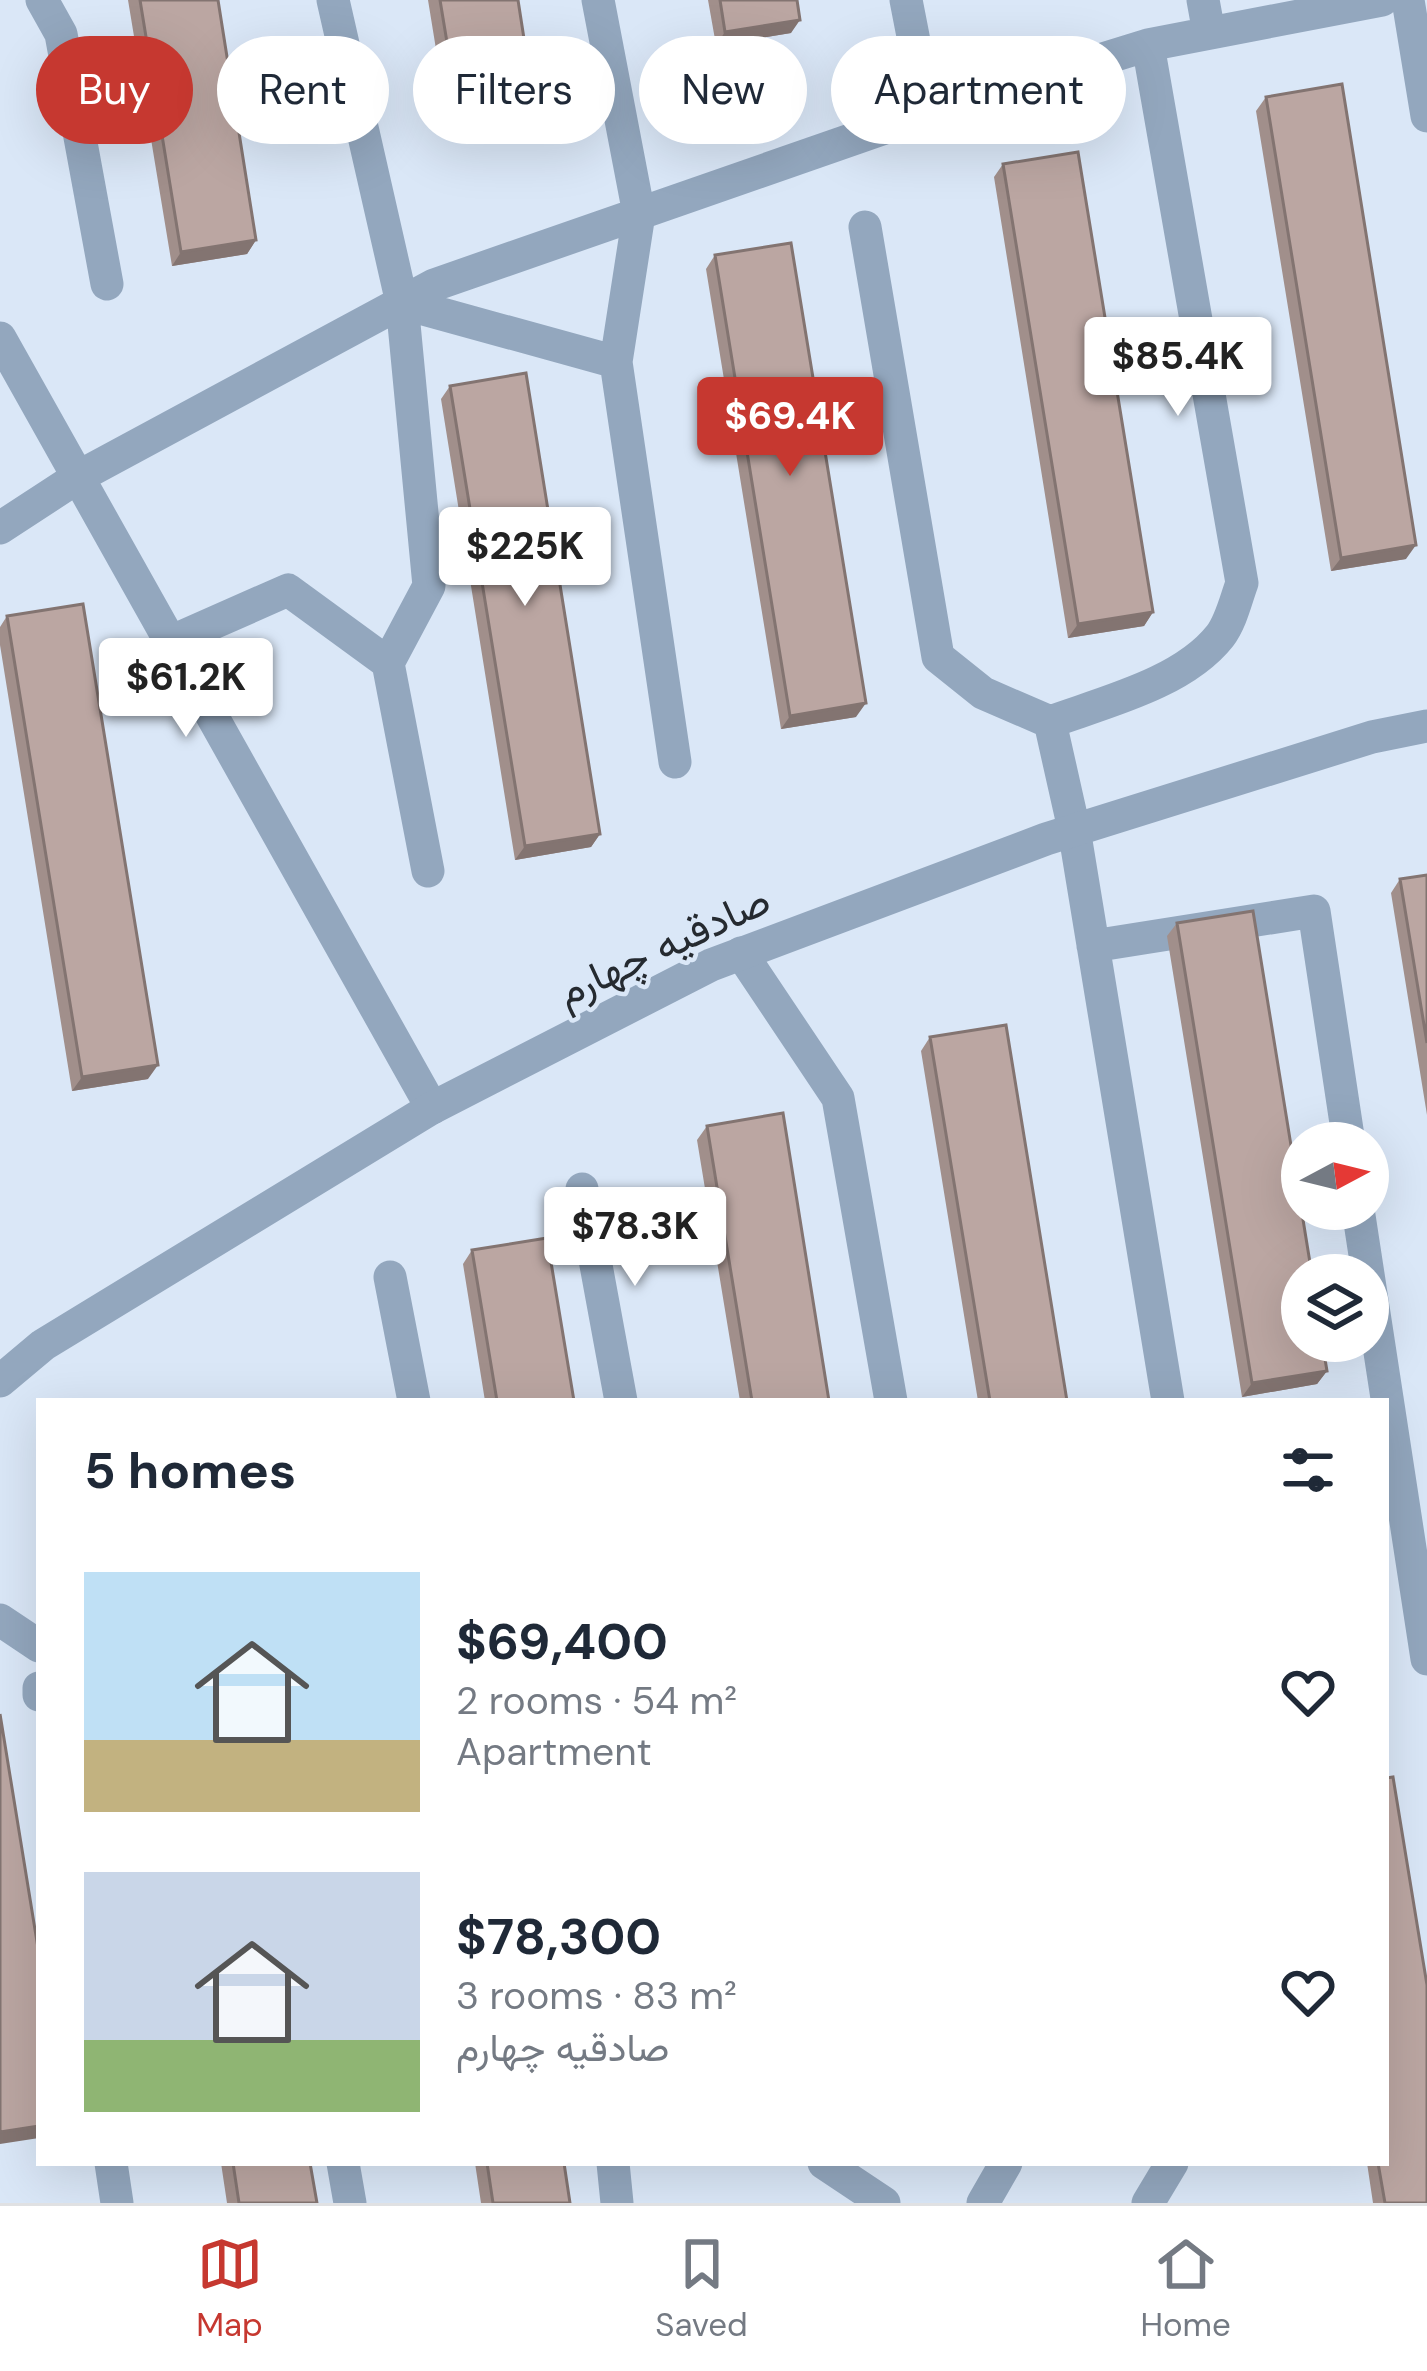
<!DOCTYPE html>
<html lang="en">
<head>
<meta charset="utf-8">
<style>
  body { margin:0; font-family:"DM Sans",Vazirmatn,sans-serif; background:#f6f6f7; color:#1f2937; height:100vh; display:flex; flex-direction:column; font-size:45px; white-space:nowrap }
  * { box-sizing:border-box; margin:0 }
  p { font-size:39px; color:#747a83 }
  .icon { flex:none; width:66px; height:66px; fill:none; stroke:currentColor; stroke-width:2; stroke-linecap:round; stroke-linejoin:round }
  .map { position:relative; flex:1; overflow:hidden }
  .panel { position:absolute; left:36px; top:1398px; width:1353px; height:768px; display:flex; flex-direction:column; background:#fff; border-radius:0px; box-shadow:0 12px 48px #0002 }
  .panel>* { flex:none }
  .guide { position:absolute; left:36px; top:36px; width:1356px; height:108px; display:flex; gap:24px }
  .needle { width:78px; rotate:83deg }
  .tools { position:absolute; left:1281px; top:1122px; display:grid; gap:24px }
  .tools a { display:grid; place-items:center; width:108px; height:108px; border-radius:50%; background:#fff; box-shadow:0 12px 48px #0002; font-size:60px }
  .price { position:absolute; translate:-50% -102px; padding:0 27px; border-radius:12px; background:#fff; color:#222; font-size:39px; line-height:78px; filter:drop-shadow(0 3px 6px #0008) }
  .price::after { content:''; position:absolute; left:50%; top:72px; width:36px; height:27px; margin-left:-18px; background:inherit; clip-path:polygon(0 0,100% 0,50% 100%) }
  .price.selected { background:#c63830; color:#fff }
  ul { padding:0; list-style:none }
  li { display:flex; align-items:center; gap:36px; height:300px; padding:0 48px }
  li span { display:grid; place-items:center; flex:none; width:336px; height:240px; border-radius:0px; color:#555 }
  li>.icon { margin-inline-start:auto }
  span .icon { width:144px; height:144px; fill:#fffc; stroke-width:1 }
  li b { font-size:51px }
  h2 { display:flex; justify-content:space-between; align-items:center; height:144px; padding:0 48px; font-size:51px }
  .chip { padding:0 42px; border-radius:54px; background:#fff; box-shadow:0 12px 48px #0002; font-size:42px; line-height:108px }
  .chip.selected { background:#c63830; color:#fff }
  .tab-bar { display:flex; justify-content:space-around; align-items:center; height:168px; border-top:3px solid #e0e1e3; background:#fff; font-size:33px; color:#747a83 }
  .tab-bar a { display:grid; justify-items:center; gap:6px }
  .tab-bar .selected { color:#c63830 }
  .map>svg:first-child { display:block }
  .lines { fill:none; stroke-linecap:round; stroke-linejoin:round }
  .minor { stroke:#93a7be; stroke-width:33 }
  .tertiary { stroke:#93a7be; stroke-width:33 }
  .wall { fill:#a18f8b }
  .shaded-wall { fill:#837471 }
  .building { fill:#bba6a2; stroke:#837471; stroke-width:3 }
  .labels { text-anchor:middle; stroke-width:9; stroke-linejoin:round; paint-order:stroke }
  .street-label { font-size:42px; fill:#252a30; stroke:#dae7f7 }
</style>
</head>
<body>
<div class="map">
<svg width="1427" height="2203" viewBox="0 0 1427 2203">
  <rect width="100%" height="100%" fill="#dae7f7"/>
  <g class="lines">
    <path class="minor" d="M42 0 61 34 107 284
      M333 0 402 303 616 362
      M598 0 639 214 616 362 675 762
      M906 0 928 113
      M1203 0 1209 33
      M1408 0 1427 116
      M865 227 938 657 983 693 1050 722 1074 829 1168 1401
      M0 338 432 1108
      M0 528 78 477 434 285 928 113 1148 45 1382 0
      M170 642 288 590 388 663 428 871
      M388 663 429 586 402 303
      M1050 722C1105 702 1183 683 1220 636 1231 622 1236 599 1242 583L1148 45
      M1093 946 1314 911 1349 1143
      M741 953 838 1098 891 1401
      M582 1189 621 1401
      M1358 1209 1427 1659
      M390 1277 414 1401
      M0 1620 39 1646
      M39 1688V1695
      M111 2163 117 2203
      M343 2163 350 2203
      M613 2163 617 2203
      M824 2163 884 2203
      M983 2203 1006 2163
      M1148 2203 1172 2163"/>
    <path class="tertiary" d="M0 1381 43 1345 432 1108 711 965 1046 839 1372 737 1427 726"/>
  </g>
  <path class="wall" d="M128 0H218L256 240 247 254 172 266Z
    M428 0H518L525 117 449 129Z
    M708 0H797L791 33 716 45Z
    M1266 97 1406 559 1331 571 1256 111Z
    M1003 164 1153 612 1144 626 1068 638 994 177Z
    M715 255 856 717 781 729 706 269Z
    M450 386 600 834 591 847 515 860 441 399Z
    M7 616 148 1079 72 1091 0 645V627Z
    M1427 875V1115L1391 893 1400 879Z
    M1177 923 1327 1371 1317 1384 1242 1397 1167 936Z
    M930 1037 1067 1401H978L921 1051Z
    M707 1126 829 1401H740L697 1140Z
    M472 1250 574 1401H485L463 1264Z
    M221 2163H310L317 2203H227Z
    M475 2163H564L570 2203H481Z
    M1367 2163H1386L1427 2203H1373Z"/>
  <path class="shaded-wall" d="M800 20 791 33 716 45 725 32Z
    M534 103 525 117 449 129 459 115Z
    M256 240 247 254 172 266 181 252Z
    M1416 545 1406 559 1331 571 1341 558Z
    M1153 612 1144 626 1068 638 1078 624Z
    M866 703 856 717 781 729 790 716Z
    M600 834 591 847 515 860 525 846Z
    M158 1065 148 1079 72 1091 82 1077Z
    M1327 1371 1317 1384 1242 1397 1252 1383Z
    M39 2126V2138L0 2144V2132Z"/>
  <path class="building" d="M140 0H218L256 240 181 252Z
    M440 0H518L534 103 459 115Z
    M720 0H797L800 20 725 32Z
    M1342 84 1416 545 1341 558 1266 97Z
    M1078 152 1153 612 1078 624 1003 164Z
    M791 243 866 703 790 716 715 255Z
    M526 373 600 834 525 846 450 386Z
    M83 604 158 1065 82 1077 7 616Z
    M1427 875V1043L1400 879Z
    M1253 911 1312 1275H1302V1341H1322L1327 1371 1252 1383 1177 923Z
    M1006 1025 1067 1401H990L930 1037Z
    M783 1113 829 1401H752L707 1126Z
    M547 1238 574 1401H497L472 1250Z
    M0 1714 39 1954V2126L0 2132Z
    M1393 1777 1427 1985V2203H1385L1378 2163H1386V1778Z
    M233 2163H310L317 2203H239Z
    M487 2163H564L570 2203H493Z"/>
  <g class="labels">
    <g class="street-label">
      <text transform="translate(663 945) rotate(-25)" y="15">صادقیه چهارم</text>
    </g>
  </g>
</svg>
<div class="tools">
<a><svg class="needle" viewBox="-14 -14 28 28"><path d="M0-13l5 13h-10z" fill="#e53935"/><path d="M0 13l5-13h-10z" fill="#747a83"/></svg></a>
<a><svg class="icon" aria-label="layers" viewBox="0 0 24 24"><path d="M12 4l9 5-9 5-9-5zM3 14l9 5 9-5"/></svg></a>
</div>
<b class="price" style="left:1178px;top:419px">$85.4K</b>
<b class="price selected" style="left:790px;top:479px">$69.4K</b>
<b class="price" style="left:525px;top:609px">$225K</b>
<b class="price" style="left:186px;top:740px">$61.2K</b>
<b class="price" style="left:635px;top:1289px">$78.3K</b>
<div class="guide">
<a class="chip selected">Buy</a>
<a class="chip">Rent</a>
<a class="chip">Filters</a>
<a class="chip">New</a>
<a class="chip">Apartment</a>
</div>
<section class="panel">
<h2>5 homes<svg class="icon" aria-label="filters" viewBox="0 0 24 24"><path d="M4 7h16M4 17h16"/><circle cx="9" cy="7" r="2"/><circle cx="15" cy="17" r="2"/></svg></h2>
<ul>
<li><span style="background:linear-gradient(#bfe0f5 70%,#c2b280 0)"><svg class="icon" aria-label="home" viewBox="0 0 24 24"><path d="M3 11l9-7 9 7M6 9v11h12V9"/></svg></span><div><b>$69,400</b><p>2 rooms · 54 m²</p><p>Apartment</p></div><svg class="icon" aria-label="heart" viewBox="0 0 24 24"><path d="M12 20l-8-8c-3-5 5-10 8-4 3-6 11-1 8 4z"/></svg></li>
<li><span style="background:linear-gradient(#c9d6e8 70%,#8fb573 0)"><svg class="icon" aria-label="home" viewBox="0 0 24 24"><path d="M3 11l9-7 9 7M6 9v11h12V9"/></svg></span><div><b>$78,300</b><p>3 rooms · 83 m²</p><p>صادقیه چهارم</p></div><svg class="icon" aria-label="heart" viewBox="0 0 24 24"><path d="M12 20l-8-8c-3-5 5-10 8-4 3-6 11-1 8 4z"/></svg></li>
</ul>
</section>
</div>
<nav class="tab-bar">
<a class="selected"><svg class="icon" aria-label="map" viewBox="0 0 24 24"><path d="M3 6l6-2 6 2 6-2v14l-6 2-6-2-6 2zM9 4v14M15 6v14"/></svg>Map</a>
<a><svg class="icon" aria-label="saved" viewBox="0 0 24 24"><path d="M7 4h10v16l-5-4-5 4z"/></svg>Saved</a>
<a><svg class="icon" aria-label="home" viewBox="0 0 24 24"><path d="M3 11l9-7 9 7M6 9v11h12V9"/></svg>Home</a>
</nav>
</body>
</html>
